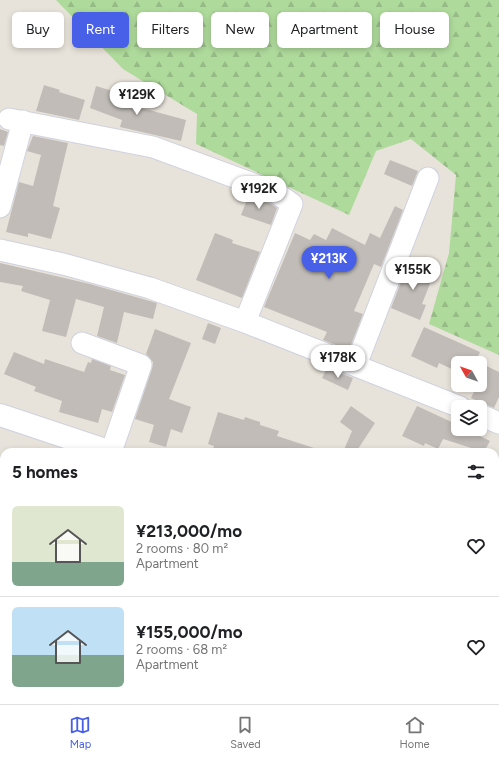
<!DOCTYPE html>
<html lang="en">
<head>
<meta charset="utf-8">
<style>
  body { margin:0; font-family:Figtree,sans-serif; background:#f2f2f2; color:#202124; height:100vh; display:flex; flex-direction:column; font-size:15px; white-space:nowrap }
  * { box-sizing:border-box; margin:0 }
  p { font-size:13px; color:#757577 }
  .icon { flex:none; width:22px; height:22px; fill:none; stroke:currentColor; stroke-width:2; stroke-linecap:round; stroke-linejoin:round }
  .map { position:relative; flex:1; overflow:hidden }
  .drawer { position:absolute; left:0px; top:448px; width:499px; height:256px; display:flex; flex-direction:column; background:#fff; border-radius:12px 12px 0 0; box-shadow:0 2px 6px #0003 }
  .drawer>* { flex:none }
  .top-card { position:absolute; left:12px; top:12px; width:475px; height:36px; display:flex; gap:8px }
  .needle { width:26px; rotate:310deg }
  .buttons { position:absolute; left:451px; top:356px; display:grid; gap:8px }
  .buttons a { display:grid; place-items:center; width:36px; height:36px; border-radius:6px; background:#fff; box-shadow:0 2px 6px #0003; font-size:20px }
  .price { position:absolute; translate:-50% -34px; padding:0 9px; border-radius:14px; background:#fff; color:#222; font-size:13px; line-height:26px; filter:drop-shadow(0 1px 2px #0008) }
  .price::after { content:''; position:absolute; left:50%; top:24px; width:12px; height:9px; margin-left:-6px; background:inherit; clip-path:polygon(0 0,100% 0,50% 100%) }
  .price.current { background:#4860e7; color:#fff }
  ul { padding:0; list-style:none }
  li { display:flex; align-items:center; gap:12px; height:100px; padding:0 12px }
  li+li { border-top:1px solid #e0e0e0 }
  li span { display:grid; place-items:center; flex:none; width:112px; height:80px; border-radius:6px; color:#555 }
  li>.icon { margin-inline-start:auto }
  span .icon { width:48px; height:48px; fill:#fffc; stroke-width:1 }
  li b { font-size:17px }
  h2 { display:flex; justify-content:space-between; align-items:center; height:48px; padding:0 12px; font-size:17px }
  .tag { padding:0 14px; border-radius:6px; background:#fff; box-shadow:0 2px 6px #0003; font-size:14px; line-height:36px }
  .tag.current { background:#4860e7; color:#fff }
  .menu { display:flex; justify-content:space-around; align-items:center; height:56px; border-top:1px solid #e0e0e0; background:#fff; font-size:11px; color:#757577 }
  .menu a { display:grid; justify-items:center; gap:2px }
  .menu .current { color:#4860e7 }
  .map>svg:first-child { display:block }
  .forest { fill:url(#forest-firs) }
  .building { fill:#c1bcb7 }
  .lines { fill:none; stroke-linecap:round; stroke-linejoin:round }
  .trunk-tunnel { stroke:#c1bdb6; stroke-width:22; stroke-dasharray:22 11; stroke-linecap:butt }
  .minor-casing { stroke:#cfd2df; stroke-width:23 }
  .tertiary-casing { stroke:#cfd2df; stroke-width:24 }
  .minor { stroke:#fff; stroke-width:21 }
  .tertiary { stroke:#fff; stroke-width:22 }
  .rail-casing { stroke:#9e9fb0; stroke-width:4.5 }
  .rail { stroke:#fff; stroke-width:3; stroke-dasharray:9; stroke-linecap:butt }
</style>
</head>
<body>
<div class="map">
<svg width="499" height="704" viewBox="0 0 499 704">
  <defs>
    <pattern id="forest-firs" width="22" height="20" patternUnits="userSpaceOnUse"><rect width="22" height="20" fill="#aeda9b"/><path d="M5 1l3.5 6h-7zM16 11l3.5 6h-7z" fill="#96bb86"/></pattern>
  </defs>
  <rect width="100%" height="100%" fill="#e8e3da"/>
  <path class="forest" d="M56 0H499V355L429 324 449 253 456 175 411 139 376 151 349 215 196 144 197 114 123 69Z"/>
  <path class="building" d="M44 85 60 90 59 92 85 100 79 120 36 111Z
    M96 86 116 92 114 97 138 105V107L186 120 181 141 120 127 122 120 90 108Z
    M0 129 8 132 4 146 0 145Z
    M33 136 68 143 53 206 60 208 51 239 28 233V237L6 232 19 182 33 186 41 155 27 151Z
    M390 160 418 171 412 186 384 174Z
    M249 195 269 203 277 208 271 225 241 215Z
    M395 206 403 210 381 267 374 264 354 311 363 314 349 350 323 340 327 332 264 307 295 233 310 240 314 234 326 240 332 228 365 245 370 233 380 238Z
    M215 233 233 240 232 243 260 252 242 298 196 280Z
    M409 261 435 271 422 304 426 305 420 320 391 308Z
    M0 263 90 284 157 303 153 319 124 312 117 343 97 336 104 307 76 299 66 337 42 331 50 300 21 291 23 286 0 282Z
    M208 323 221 328 215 344 202 339Z
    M424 327 480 352 476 361 480 363H458V372L439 363 437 368 411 356Z
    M155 329 191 343 169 399 191 407 182 433 171 429 166 447 149 442 154 425 135 419 152 369 153 362 146 354Z
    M14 352 44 364 45 359 84 372 88 362 91 363 92 359 111 366 110 370 125 375 112 412 102 409 98 423 59 412 62 401 34 391 36 387 4 374Z
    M480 363 499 372V397L494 408 471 398 477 385H480Z
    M327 368 353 378 348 390 322 378Z
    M351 406 375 423 356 452H343L352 431 340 422Z
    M417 406 458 425V429H467L480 436V428L483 429 480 436 490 441 484 452 443 439 438 449 425 443 424 446 402 436Z
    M218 412 244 420 245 417 260 422V425L279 431 277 436 317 449 316 452H212L214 446 208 444Z"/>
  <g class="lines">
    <path class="trunk-tunnel" d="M0 591 4 592
      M0 628 4 629
      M495 682 499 683
      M292 700 309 704"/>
    <g class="minor-casing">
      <path id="minor" d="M9 119 153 147 275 192 292 204 245 322
        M0 207 23 121
        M0 250 63 264 150 288 245 322 460 407
        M82 343 141 365 111 452
        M356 365 428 178
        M480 415 499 423
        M0 568 4 569
        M267 700 275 704"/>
    </g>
    <g class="tertiary-casing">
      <path id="tertiary" d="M0 415 111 452
        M495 619 499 621
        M0 659 4 661
        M108 700 118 704"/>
    </g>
    <use href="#minor" class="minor"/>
    <use href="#tertiary" class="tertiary"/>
    <g class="rail-casing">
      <path id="rail" d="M0 539 4 540
        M314 700 322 704"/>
    </g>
    <use href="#rail" class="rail"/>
  </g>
</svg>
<div class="buttons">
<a><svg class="needle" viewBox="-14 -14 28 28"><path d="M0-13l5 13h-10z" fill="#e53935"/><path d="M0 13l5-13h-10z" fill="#757577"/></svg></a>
<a><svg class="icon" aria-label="layers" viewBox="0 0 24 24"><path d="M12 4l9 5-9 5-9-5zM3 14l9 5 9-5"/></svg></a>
</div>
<b class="price" style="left:137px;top:116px">¥129K</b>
<b class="price" style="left:259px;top:210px">¥192K</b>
<b class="price current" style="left:329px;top:280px">¥213K</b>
<b class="price" style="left:413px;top:291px">¥155K</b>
<b class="price" style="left:338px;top:379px">¥178K</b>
<div class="top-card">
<a class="tag">Buy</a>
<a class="tag current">Rent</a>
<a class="tag">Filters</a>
<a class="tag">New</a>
<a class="tag">Apartment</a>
<a class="tag">House</a>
</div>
<section class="drawer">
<h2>5 homes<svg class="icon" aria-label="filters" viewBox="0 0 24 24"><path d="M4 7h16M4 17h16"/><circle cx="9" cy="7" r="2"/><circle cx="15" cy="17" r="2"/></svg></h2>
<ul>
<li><span style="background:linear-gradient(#dfe7d0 70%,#7fa58c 0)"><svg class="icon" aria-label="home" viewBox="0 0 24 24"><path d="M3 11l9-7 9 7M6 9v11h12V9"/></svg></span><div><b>¥213,000/mo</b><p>2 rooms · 80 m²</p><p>Apartment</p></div><svg class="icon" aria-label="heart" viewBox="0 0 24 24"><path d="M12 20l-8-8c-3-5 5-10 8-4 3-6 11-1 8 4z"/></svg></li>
<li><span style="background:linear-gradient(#bfe0f5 60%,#7fa58c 0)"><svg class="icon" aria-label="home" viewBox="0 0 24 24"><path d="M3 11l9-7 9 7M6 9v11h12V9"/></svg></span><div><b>¥155,000/mo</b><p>2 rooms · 68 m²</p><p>Apartment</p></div><svg class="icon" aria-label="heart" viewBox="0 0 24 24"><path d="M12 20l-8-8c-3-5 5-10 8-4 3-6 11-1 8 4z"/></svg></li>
</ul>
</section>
</div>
<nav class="menu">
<a class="current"><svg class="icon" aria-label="map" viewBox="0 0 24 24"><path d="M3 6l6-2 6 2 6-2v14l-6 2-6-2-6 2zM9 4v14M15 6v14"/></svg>Map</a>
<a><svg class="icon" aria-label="saved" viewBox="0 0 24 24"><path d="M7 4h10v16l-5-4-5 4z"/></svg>Saved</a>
<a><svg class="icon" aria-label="home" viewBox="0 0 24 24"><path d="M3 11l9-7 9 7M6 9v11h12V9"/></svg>Home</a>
</nav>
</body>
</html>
